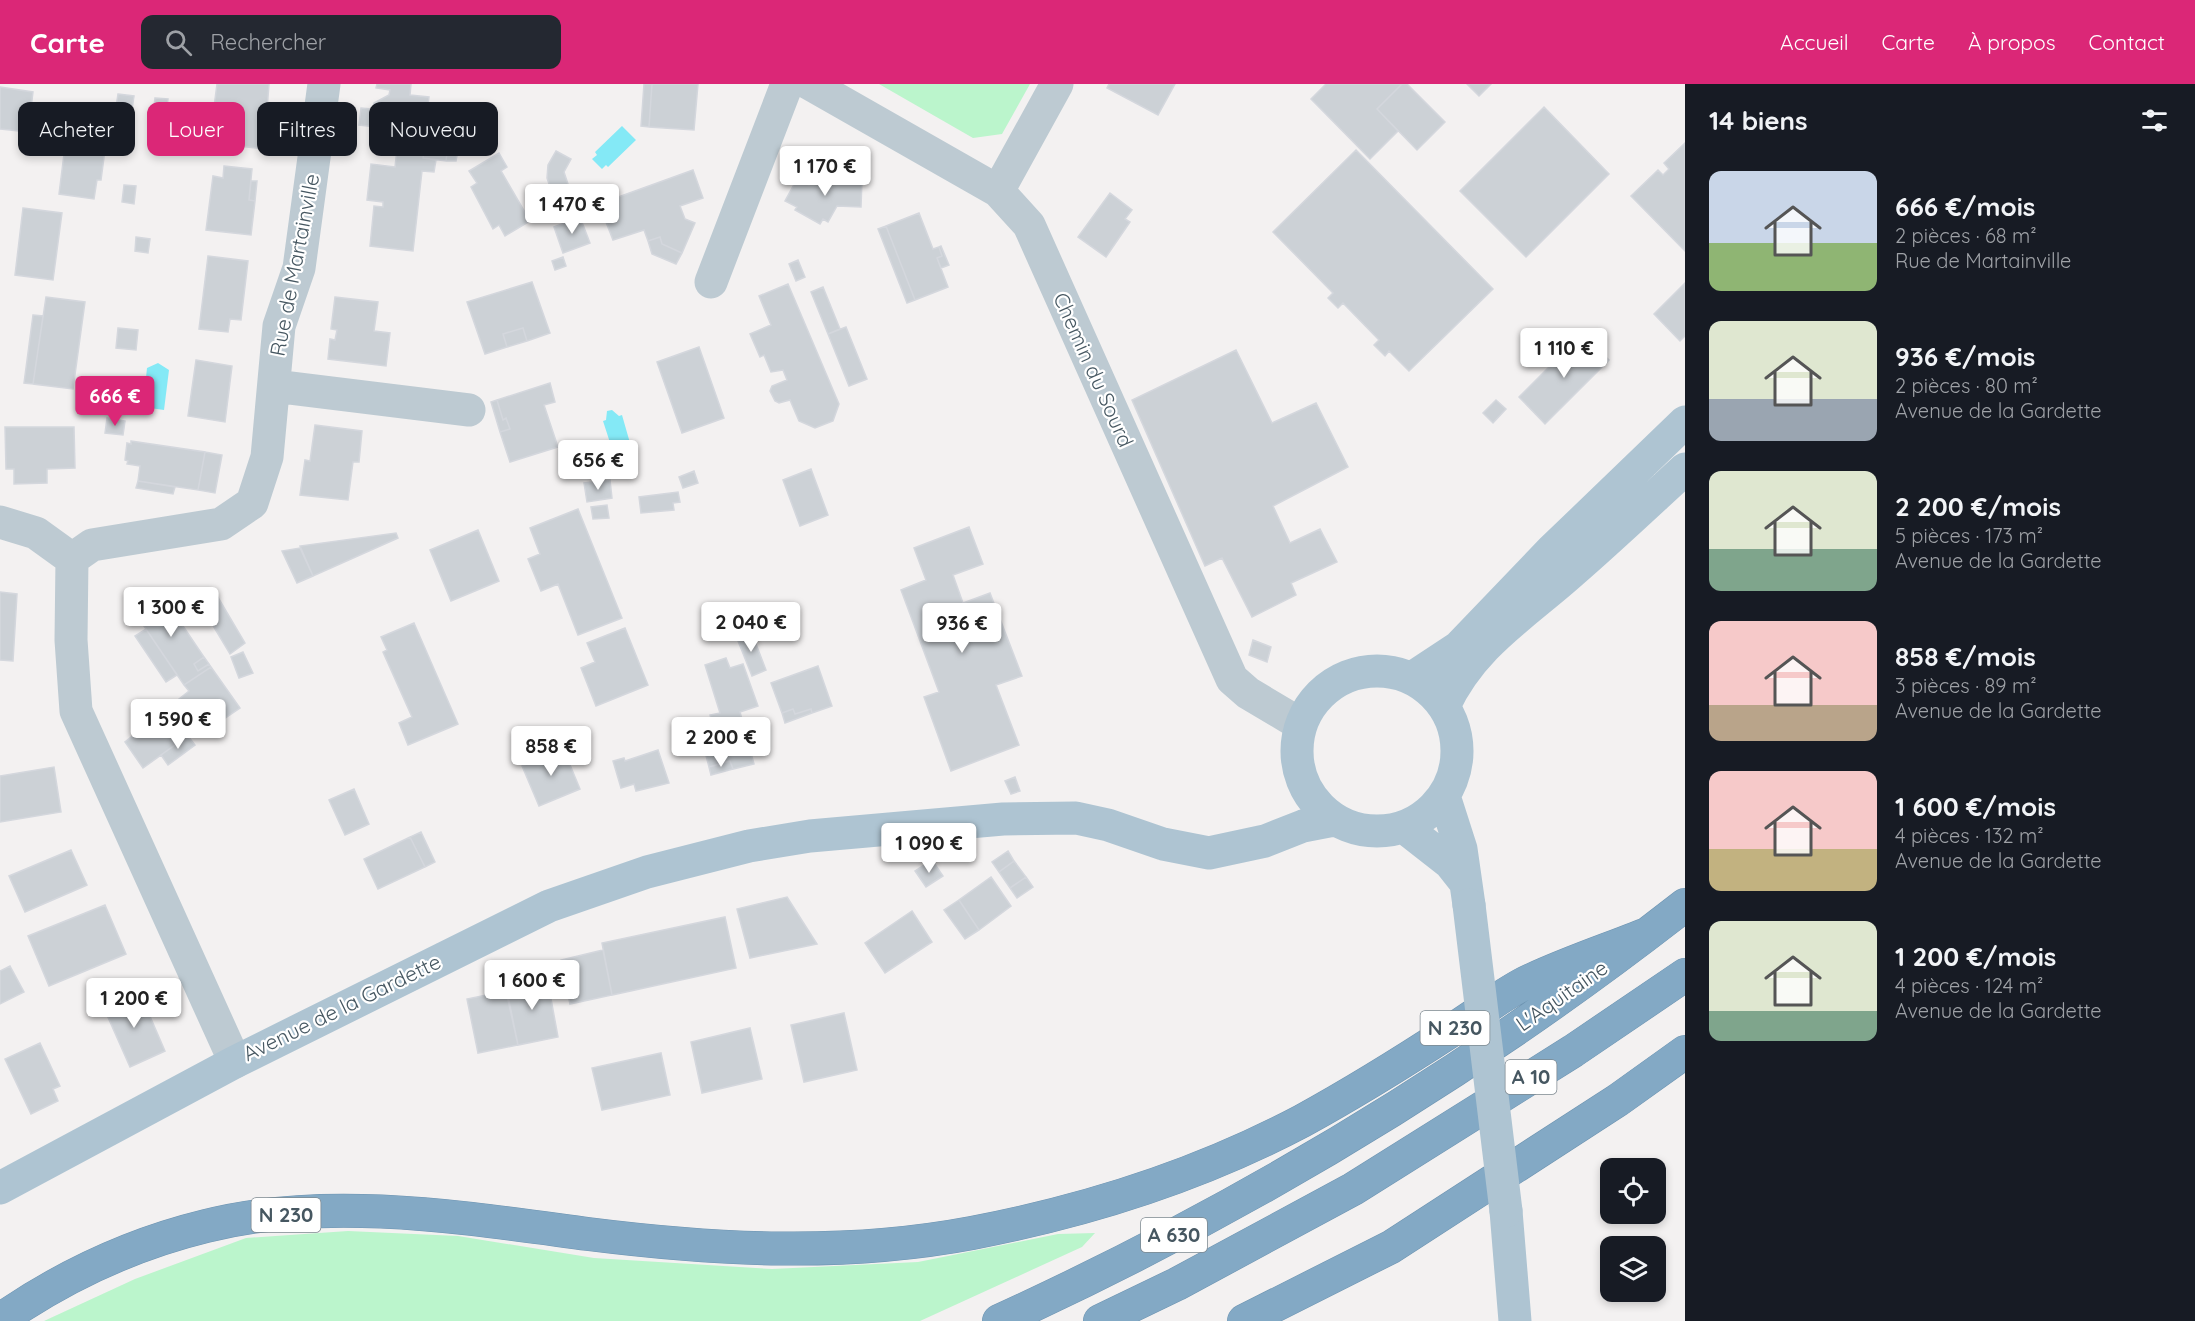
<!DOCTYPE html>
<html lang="fr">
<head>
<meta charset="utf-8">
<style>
  body { margin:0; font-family:Quicksand,sans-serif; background:#242831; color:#f1f3f6; height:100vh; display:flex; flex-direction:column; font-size:22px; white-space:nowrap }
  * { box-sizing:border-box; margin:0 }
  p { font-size:20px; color:#9ea1a6 }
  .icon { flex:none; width:33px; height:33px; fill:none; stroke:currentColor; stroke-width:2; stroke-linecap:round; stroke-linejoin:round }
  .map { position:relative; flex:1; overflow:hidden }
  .drawer { display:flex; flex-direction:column; background:#171b24; width:510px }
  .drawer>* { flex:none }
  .hud { position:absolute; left:18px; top:18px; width:570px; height:54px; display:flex; gap:12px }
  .controls { position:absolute; left:1600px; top:1074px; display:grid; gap:12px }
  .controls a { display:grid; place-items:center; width:66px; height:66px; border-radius:12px; background:#171b24; box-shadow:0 3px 9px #0003; font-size:30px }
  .price { position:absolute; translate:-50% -51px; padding:0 14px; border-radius:6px; background:#fff; color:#222; font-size:20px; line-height:39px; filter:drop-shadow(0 2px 3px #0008) }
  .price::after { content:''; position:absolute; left:50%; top:36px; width:18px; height:14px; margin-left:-9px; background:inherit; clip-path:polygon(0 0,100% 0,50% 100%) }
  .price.current { background:#db2777; color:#fff }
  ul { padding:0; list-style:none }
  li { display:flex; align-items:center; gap:18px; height:150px; padding:0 24px }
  li span { display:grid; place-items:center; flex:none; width:168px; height:120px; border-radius:12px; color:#555 }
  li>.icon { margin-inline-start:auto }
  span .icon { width:72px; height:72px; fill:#fffc; stroke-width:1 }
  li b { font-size:26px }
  h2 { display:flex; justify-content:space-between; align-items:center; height:72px; padding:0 24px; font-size:26px }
  .pill { padding:0 21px; border-radius:12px; background:#171b24; box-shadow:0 3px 9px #0003; font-size:21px; line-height:54px }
  .pill.current { background:#db2777; color:#fff }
  header { display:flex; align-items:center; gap:36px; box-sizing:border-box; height:84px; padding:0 30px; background:#db2777; color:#fff }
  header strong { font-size:28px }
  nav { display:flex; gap:33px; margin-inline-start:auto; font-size:21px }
  .search { width:420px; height:54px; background:#242831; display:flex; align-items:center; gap:15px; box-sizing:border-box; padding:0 21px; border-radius:12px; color:#9ea1a6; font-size:22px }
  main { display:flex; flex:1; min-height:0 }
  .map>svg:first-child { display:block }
  .green { fill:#bbf5cc }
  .water { fill:#84e9f6 }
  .building { fill:#ccd1d6; stroke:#d4d7dd; stroke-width:1.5 }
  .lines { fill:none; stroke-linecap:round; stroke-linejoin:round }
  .highway-casing { stroke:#6e94b1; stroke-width:34 }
  .minor { stroke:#bdcad2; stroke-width:33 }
  .major { stroke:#aec4d2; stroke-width:33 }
  .highway { stroke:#83a9c5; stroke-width:33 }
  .major-bridge { stroke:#aec4d2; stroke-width:33 }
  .labels { text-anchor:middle; stroke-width:4.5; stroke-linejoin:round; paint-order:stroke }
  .shield { fill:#fff; stroke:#7e8990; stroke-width:1.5 }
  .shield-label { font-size:20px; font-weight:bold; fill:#465761 }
  .street-label { font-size:21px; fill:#465761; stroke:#fff }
</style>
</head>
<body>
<header>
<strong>Carte</strong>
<div class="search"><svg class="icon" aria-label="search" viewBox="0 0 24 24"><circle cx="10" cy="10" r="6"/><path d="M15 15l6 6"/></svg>Rechercher</div>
<nav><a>Accueil</a><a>Carte</a><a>À propos</a><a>Contact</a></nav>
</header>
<main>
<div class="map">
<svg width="1685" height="1237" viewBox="0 0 1685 1237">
  <rect width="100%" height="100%" fill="#f3f1f1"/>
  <path class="green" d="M879 0H1030L1002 50 973 54Z
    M348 1147 458 1152 594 1174 772 1185 918 1178 1058 1150 1095 1149 1082 1163 920 1237H44L135 1195 246 1154Z"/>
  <path class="water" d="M622 42 636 56 608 83 606 81 602 85 592 75 597 71 595 68Z
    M158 279 169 286 164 326 143 323 147 284Z
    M612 326 619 332 622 331 632 366 614 371 603 337 606 336 607 327Z"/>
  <path class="building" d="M217 0H269L264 65 220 60 224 24 214 23Z
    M377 0H411L410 11 429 13 426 36 414 38 413 47 359 41 361 24 373 25 374 19 389 11 390 6 376 4Z
    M644 0H652L649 43 641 42Z
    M652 0H698L694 46 649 43Z
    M1109 0H1175L1158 31 1107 4Z
    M1326 0H1402L1377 25 1398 47 1370 75 1311 15Z
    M1402 0H1407L1445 38 1417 66 1377 25Z
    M1467 0H1491L1479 12Z
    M0 3 33 8 28 48 0 45Z
    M118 10 134 12 131 32 115 30Z
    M155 14 168 15 165 38 152 37Z
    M70 22 110 28 101 96H97L94 115 59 110Z
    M1544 23 1609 90 1526 173 1460 107Z
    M420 35 426 36 424 49 413 47 414 38Z
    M463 53 467 61 458 66 456 77H446L448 62Z
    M398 57 448 62 446 77 423 74 424 69 397 65Z
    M1685 59V167L1631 112 1658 86 1663 91 1669 85 1664 79Z
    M397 65 424 69 423 74 436 76 434 88 422 87 413 167 370 162 374 122 383 123V118L367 116 371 80 395 83Z
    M1356 66 1493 205 1409 287 1389 267 1385 272 1374 261 1379 256 1343 219 1338 224 1328 214 1333 209 1273 148Z
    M556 67 571 75 564 88 569 103 552 109 547 94 548 81Z
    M499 69 507 83 501 87 530 137 505 152 499 141 493 145 471 103 477 99 469 87Z
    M224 82 252 85 249 116 255 117 251 151 206 146 213 92 223 94Z
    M693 86 703 114 680 122 685 135 695 139 682 169 662 160 660 153 648 157 644 146 613 156 599 120Z
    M823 94 862 96 861 123 837 122 828 138 823 135 820 140 795 126 797 123 785 117 797 95 809 101 811 97H823Z
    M251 97H257L255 117 249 116Z
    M124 101 136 102 134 120 122 118Z
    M1110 109 1132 126 1125 135 1130 138 1106 173 1078 153Z
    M23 124 62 129 53 196 15 191Z
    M919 129 933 165 939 163 942 172 937 174 948 203 915 216 886 142Z
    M580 133 590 159 563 169 554 143Z
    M886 142 915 216 907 219 878 145Z
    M136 153 150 155 148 169 135 167Z
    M660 153 662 160 682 169 676 180 652 170 648 157Z
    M941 162 949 181 941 184 937 174 942 172 939 163Z
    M208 172 248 177 241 236 230 235 228 248 199 245Z
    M563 173 566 182 555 186 552 177Z
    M798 176 805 193 796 197 789 180Z
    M532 198 550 249 527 257 523 244 503 250 507 263 485 270 467 218Z
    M1685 199V252L1680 257 1654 230Z
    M788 200 839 320 833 337 815 344 799 337 790 316 779 319 775 317 770 307 772 302 787 296 783 286 771 288 764 271 760 273 750 250 771 241 759 212Z
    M823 203 840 245 828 250 811 208Z
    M46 213 85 218 73 305 33 300Z
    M335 213 378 218 374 247 390 249 386 282 328 275 330 255 335 256 337 246 331 245Z
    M33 231 43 232 33 300 24 299Z
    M846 243 867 295 849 302 828 250Z
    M118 244 138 246 136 266 116 264Z
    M523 244 527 257 507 263 503 250Z
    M1582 250 1609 276 1545 340 1519 313Z
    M699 263 724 334 682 349 657 278Z
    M1236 266 1272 339 1316 319 1348 383 1273 422 1290 459 1320 445 1337 478 1291 499 1296 511 1252 533 1222 474 1205 482 1132 316Z
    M196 276 232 282 225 338 188 332Z
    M550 299 555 318 544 321 558 363 510 378 500 348 510 345 506 334 503 336 497 316Z
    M497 316 503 336 506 334 510 345 500 348 491 318Z
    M1496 316 1506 325 1493 339 1483 329Z
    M107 334 125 337 123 351 105 349Z
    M315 341 362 347 359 378H353L348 416 300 411 305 376 310 377Z
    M5 343H74L75 384 47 385V399L14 400V385H6Z
    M131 357 205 368 198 406 138 397 140 382 127 380 128 377 125 376 127 359 131 360Z
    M205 368 222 371 215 409 198 406Z
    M811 385 828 431 800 442 783 396Z
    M694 387 698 399 683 404 679 393Z
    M610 396 612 414 587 418 584 399Z
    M138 397 175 403 173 410 136 404Z
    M678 408 680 418 673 419 674 426 641 429 639 413Z
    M607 421 609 434 593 435 591 423Z
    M578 425 622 534 578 551 558 500 541 507 528 475 540 470 530 444Z
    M969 443 983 480 953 491 963 519 990 509 1022 592 996 601 1019 661 951 687 924 613 939 608 901 506 926 496 914 464Z
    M478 446 499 497 451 517 430 466Z
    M396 449 398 454 313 492 300 462Z
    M300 464 313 492 297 499 282 467Z
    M0 508 17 510 13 577 0 576Z
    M160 508 204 573 194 580 198 587 209 580 211 583 184 601 133 526Z
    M216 510 245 559 230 570 200 520Z
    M414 539 458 640 408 661 399 639 412 633 383 568 387 566 381 553Z
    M625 544 648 601 596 622 581 584 595 578 587 559Z
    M146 545 177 591 166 598 135 552Z
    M751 547 766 586 752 592 736 552Z
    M1253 556 1271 563 1267 578 1249 571Z
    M243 568 253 589 239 594 231 573Z
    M204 573 209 580 198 587 194 580Z
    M726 574 730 584 743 580 758 622 740 628 754 680 733 685 730 677 709 683 699 645 713 641 710 631 720 629 705 581Z
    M818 582 832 622 812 629 811 625 795 630 793 625 782 629 771 599Z
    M211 583 240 624 215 641 211 635 143 684 125 658 189 607 184 601Z
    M793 625 795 630 811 625 812 629 785 639 782 629Z
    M188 652 195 661 168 681 161 671Z
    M563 664 580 705 539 722 522 682Z
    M658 666 669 699 636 707 634 700 621 704 613 677 624 674 625 677Z
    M730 677 733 685 711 691 709 683Z
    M54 683 61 728 0 738V692Z
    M1015 693 1020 707 1011 710 1005 697Z
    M354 705 369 740 345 751 329 716Z
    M421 748 435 778 425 783 410 753Z
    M410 753 425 783 378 805 364 775Z
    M71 766 87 801 25 828 9 792Z
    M1008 767 1014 777 999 788 992 778Z
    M932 776 943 792 926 803 915 787Z
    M1014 777 1026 793 1010 804 999 788Z
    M991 793 1011 822 979 846 959 816Z
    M1026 793 1033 803 1017 814 1010 804Z
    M787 813 817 860 750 874 737 825Z
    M959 816 979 846 965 855 944 826Z
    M105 821 126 870 49 902 28 852Z
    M912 827 932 858 885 889 865 859Z
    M725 833 736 884 612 911 602 859Z
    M603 866 612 911 570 920 561 876Z
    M10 882 24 908 0 920V887Z
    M547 893 558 953 518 961 506 902Z
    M139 907 165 967 130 983 103 922Z
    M506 907 518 961 478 969 467 915Z
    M844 929 857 986 804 998 791 941Z
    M750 944 762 995 702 1009 691 958Z
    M40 959 60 1002 53 1005 58 1017 31 1030 5 975Z
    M661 969 670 1011 602 1026 592 984Z"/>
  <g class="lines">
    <g class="highway-casing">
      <path id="highway" d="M0 1236C62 1193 132 1160 206 1142 327 1111 467 1134 588 1150 715 1166 845 1173 972 1149 1087 1127 1198 1092 1302 1037 1353 1009 1403 978 1452 946 1476 931 1500 912 1525 899 1564 880 1607 866 1647 850
        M999 1237C1242 1126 1474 986 1685 821
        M1100 1237 1177 1200 1353 1105 1573 967 1685 891
        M1244 1237 1391 1163 1618 1016 1685 968"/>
    </g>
    <path class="minor" d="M810 0 998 107 1029 141 1232 595 1248 609 1300 640
      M998 107 1057 0
      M711 198 787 0
      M274 302 469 326
      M0 438 36 449 72 475
      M72 475 92 461 221 440 252 419 267 373 279 242 299 184 324 0
      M72 475 71 556 76 627 235 978"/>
    <path class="major" d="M1297 667a80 80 0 1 1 160 0a80 80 0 1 1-160 0Z
      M1412 594 1459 563 1551 467 1685 338
      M1444 622C1473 560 1524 531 1573 487 1611 454 1648 419 1685 385
      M1444 712 1461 765 1469 821
      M1404 743 1450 779 1465 798
      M0 1104 235 978 549 822 647 788 749 762 810 752 1003 735 1076 734 1108 741 1163 760 1209 769 1265 757 1303 742 1334 736
      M1506 1127 1515 1237"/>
    <use href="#highway" class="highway"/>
    <path class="major-bridge" d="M1469 821 1506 1127"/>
  </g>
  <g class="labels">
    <g class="shield">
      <rect x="1420.5" y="927" width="69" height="34" rx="4.5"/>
      <rect x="1505.5" y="976" width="51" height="34" rx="4.5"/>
      <rect x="251.5" y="1114" width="69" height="34" rx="4.5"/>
      <rect x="1141" y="1134" width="66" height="34" rx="4.5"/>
    </g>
    <g class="shield-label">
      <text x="1455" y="951">N 230</text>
      <text x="1531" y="1000">A 10</text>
      <text x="286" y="1138">N 230</text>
      <text x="1174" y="1158">A 630</text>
    </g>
    <g class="street-label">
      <text transform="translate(295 181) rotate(-79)" y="7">Rue de Martainville</text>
      <text transform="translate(1093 286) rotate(66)" y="7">Chemin du Sourd</text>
      <text transform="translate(1562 912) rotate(-35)" y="7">L'Aquitaine</text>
      <text transform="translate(342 924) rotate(-26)" y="7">Avenue de la Gardette</text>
    </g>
  </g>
</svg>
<div class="controls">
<a><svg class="icon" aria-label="locate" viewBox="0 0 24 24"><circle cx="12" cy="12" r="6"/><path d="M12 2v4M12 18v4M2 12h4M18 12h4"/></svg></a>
<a><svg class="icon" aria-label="layers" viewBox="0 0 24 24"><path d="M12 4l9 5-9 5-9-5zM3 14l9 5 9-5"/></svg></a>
</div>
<b class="price" style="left:825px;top:113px">1 170 €</b>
<b class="price" style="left:572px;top:151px">1 470 €</b>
<b class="price" style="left:1564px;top:295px">1 110 €</b>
<b class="price current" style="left:115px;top:343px">666 €</b>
<b class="price" style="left:598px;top:407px">656 €</b>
<b class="price" style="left:171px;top:554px">1 300 €</b>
<b class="price" style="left:751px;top:569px">2 040 €</b>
<b class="price" style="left:962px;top:570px">936 €</b>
<b class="price" style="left:178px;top:666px">1 590 €</b>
<b class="price" style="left:721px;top:684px">2 200 €</b>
<b class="price" style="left:551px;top:693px">858 €</b>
<b class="price" style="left:929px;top:790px">1 090 €</b>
<b class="price" style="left:532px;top:927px">1 600 €</b>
<b class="price" style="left:134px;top:945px">1 200 €</b>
<div class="hud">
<a class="pill">Acheter</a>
<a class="pill current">Louer</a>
<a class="pill">Filtres</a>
<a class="pill">Nouveau</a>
</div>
</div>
<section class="drawer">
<h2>14 biens<svg class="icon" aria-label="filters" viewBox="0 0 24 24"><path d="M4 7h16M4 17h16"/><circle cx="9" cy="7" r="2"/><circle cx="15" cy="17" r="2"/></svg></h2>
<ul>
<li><span style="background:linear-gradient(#c9d6e8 60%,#8fb573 0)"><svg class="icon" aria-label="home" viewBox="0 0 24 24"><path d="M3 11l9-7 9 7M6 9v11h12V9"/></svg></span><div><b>666 €/mois</b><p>2 pièces · 68 m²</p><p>Rue de Martainville</p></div></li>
<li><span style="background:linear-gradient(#dfe7d0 65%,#9aa5b1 0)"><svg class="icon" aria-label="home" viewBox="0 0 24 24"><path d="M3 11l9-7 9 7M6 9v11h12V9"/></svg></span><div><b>936 €/mois</b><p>2 pièces · 80 m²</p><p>Avenue de la Gardette</p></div></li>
<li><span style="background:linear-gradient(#dfe7d0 65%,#7fa58c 0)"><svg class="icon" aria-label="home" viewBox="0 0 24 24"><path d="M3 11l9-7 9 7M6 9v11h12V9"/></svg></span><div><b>2 200 €/mois</b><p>5 pièces · 173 m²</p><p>Avenue de la Gardette</p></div></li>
<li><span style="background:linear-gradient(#f6c9c9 70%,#b9a48a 0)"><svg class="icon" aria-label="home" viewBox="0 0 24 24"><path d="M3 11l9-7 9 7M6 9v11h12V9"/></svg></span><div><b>858 €/mois</b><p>3 pièces · 89 m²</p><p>Avenue de la Gardette</p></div></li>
<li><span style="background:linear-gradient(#f6c9c9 65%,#c2b280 0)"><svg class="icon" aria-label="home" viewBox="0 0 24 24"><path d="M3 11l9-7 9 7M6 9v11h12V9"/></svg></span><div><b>1 600 €/mois</b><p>4 pièces · 132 m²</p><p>Avenue de la Gardette</p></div></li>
<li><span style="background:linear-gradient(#dfe7d0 75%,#7fa58c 0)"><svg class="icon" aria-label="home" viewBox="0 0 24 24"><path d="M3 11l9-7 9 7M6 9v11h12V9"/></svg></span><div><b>1 200 €/mois</b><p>4 pièces · 124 m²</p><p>Avenue de la Gardette</p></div></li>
</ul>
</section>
</main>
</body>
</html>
